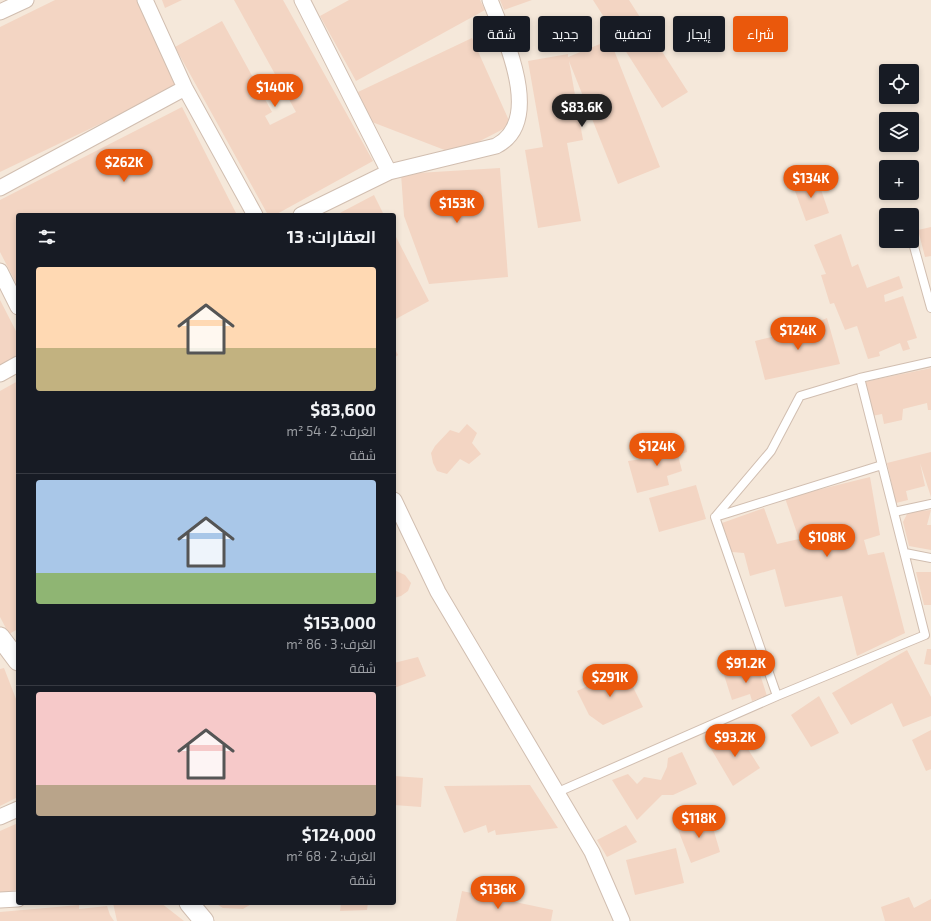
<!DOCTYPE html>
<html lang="ar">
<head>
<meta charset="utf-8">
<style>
  body { margin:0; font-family:"Exo 2",Cairo,sans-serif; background:#20242c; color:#f1f3f6; direction:rtl; height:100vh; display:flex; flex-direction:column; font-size:15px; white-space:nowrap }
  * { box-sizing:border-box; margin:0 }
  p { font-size:13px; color:#9ea1a6 }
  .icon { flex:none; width:22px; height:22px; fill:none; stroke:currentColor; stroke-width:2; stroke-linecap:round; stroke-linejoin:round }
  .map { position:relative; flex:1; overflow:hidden; direction:ltr }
  .side { position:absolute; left:16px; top:213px; width:380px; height:692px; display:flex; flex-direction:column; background:#171b24; border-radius:4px; box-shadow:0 2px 6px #0003; direction:rtl }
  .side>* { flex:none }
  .banner { position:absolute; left:408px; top:16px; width:380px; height:36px; direction:rtl; display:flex; gap:8px }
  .buttons { position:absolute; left:879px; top:64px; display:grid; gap:8px }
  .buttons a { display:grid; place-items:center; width:40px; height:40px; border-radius:4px; background:#171b24; box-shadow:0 2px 6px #0003; font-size:20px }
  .price { position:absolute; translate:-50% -34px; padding:0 9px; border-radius:14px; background:#ea580c; color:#fff; font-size:13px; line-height:26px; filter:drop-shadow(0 1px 2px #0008) }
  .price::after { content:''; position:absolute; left:50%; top:24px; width:12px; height:9px; margin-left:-6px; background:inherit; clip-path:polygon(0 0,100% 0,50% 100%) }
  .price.current { background:#222; color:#fff }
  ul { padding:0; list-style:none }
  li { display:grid; align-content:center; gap:8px; height:212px; padding:0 20px }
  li+li { border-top:1px solid #363941 }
  li span { display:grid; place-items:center; height:124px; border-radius:4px; color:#555 }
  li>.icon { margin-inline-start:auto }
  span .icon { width:72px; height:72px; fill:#fffc; stroke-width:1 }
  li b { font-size:17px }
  h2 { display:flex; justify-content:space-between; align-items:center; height:48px; padding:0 20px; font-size:17px }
  .tag { padding:0 14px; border-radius:4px; background:#171b24; box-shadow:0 2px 6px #0003; font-size:14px; line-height:36px }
  .tag.current { background:#ea580c; color:#fff }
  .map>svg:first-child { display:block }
  .residential { fill:#f5e8da; fill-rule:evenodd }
  .building { fill:#f3d5c3 }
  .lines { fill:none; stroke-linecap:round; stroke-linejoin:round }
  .service-casing { stroke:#d1beb0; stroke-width:10 }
  .minor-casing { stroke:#d1beb0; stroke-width:17 }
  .tertiary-casing { stroke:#d1beb0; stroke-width:21 }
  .service { stroke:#fff; stroke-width:8 }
  .minor { stroke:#fff; stroke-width:15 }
  .tertiary { stroke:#fff; stroke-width:19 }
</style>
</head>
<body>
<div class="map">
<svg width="931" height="921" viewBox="0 0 931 921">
  <rect width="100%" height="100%" fill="#fdf6ec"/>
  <path class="residential" d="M0 0H931V921H0ZM886 71H912V97H886ZM886 119H912V145H886ZM886 167H912V193H886ZM18 215H394V903H18ZM886 215H912V241H886Z"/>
  <path class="building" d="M55 0H137L179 86 0 172V27Z
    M162 0H182L165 8Z
    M234 0H283L373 161 275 215H268L175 47 222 21 272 112 265 116 270 125 296 112Z
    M349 0H480L485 10 356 81 320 16Z
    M500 0H532L504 10Z
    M593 0H629L688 92 662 108Z
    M472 38 511 125 455 154 372 122 358 92Z
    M610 40 660 167 618 184 569 61 583 140 567 143 581 221 538 228 525 150 543 147 528 61 568 54V57Z
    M182 107 237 215H18V287L0 252V200Z
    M500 168 508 277 429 284 404 216 401 174Z
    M817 178 829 213 806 221 795 191 802 181Z
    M374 195 384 215H336Z
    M931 227V256L925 257 918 230Z
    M394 233 429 301 394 320Z
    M841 234 852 267 858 264 867 288 899 276 903 288 884 295 885 302 903 296 917 338 907 341 910 349 903 351 900 343 879 352 880 356 868 359 857 326 845 330 834 303 830 304 821 275 826 274 814 245Z
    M0 300 18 335V357L0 367Z
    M827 318 840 364 765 380 755 341 793 332Z
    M394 347 398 355 394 358Z
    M931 368V410H928L927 403 903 409 902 420 884 424 882 414 872 416 864 382Z
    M18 381V629L9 634 0 617V391Z
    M467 424 477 433 472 443 481 454 469 464 460 459 447 474 437 471 433 463 431 453 435 446 450 430 459 433Z
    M685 440 687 452 678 455 682 471 667 476 669 485 637 493 628 461 648 458 647 451Z
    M931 452V497L920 463 925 486 906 491 908 500 896 503 887 463Z
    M870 477 880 535 864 540 868 555 884 552 905 633 857 656 842 596 785 607 775 569 750 576 744 553 732 552 722 523 764 508 777 544 799 539 785 498Z
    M696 485 706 519 659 532 649 498Z
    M931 510 927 525H931V550L909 546 903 522 908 512Z
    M394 570 405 575 411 583 408 591 401 596 394 598Z
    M916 572H931V605H924Z
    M927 649H931V665L924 664Z
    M907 650 931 697V716L903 727 892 703 851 725 832 693Z
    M418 657 426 676 394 688V663Z
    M757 665 767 696 752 701 750 694 732 700 724 675Z
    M4 668 18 704V797L0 806V669Z
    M624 669 643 707 603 725 589 715 577 691Z
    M819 696 839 733 811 747 791 715Z
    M735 729 760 768 733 786 710 747Z
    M931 730V769L926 771 912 740Z
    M682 752 697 784 673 795H662L637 820 612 780 628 774 637 784 644 777 661 780 667 767 668 758Z
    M394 776 423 778 421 807 394 805Z
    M530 785 558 828 496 835 495 830 488 833 486 825 464 833 444 786Z
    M709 814 720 852 691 863 677 827Z
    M18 823V889L0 895V831Z
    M626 825 637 842 607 857 597 840Z
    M676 848 684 883 635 895 626 860Z
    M462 891 553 910 551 921H456Z
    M909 897 914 908 931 899V921H885L881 907Z
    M113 903H161L184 921H117Z
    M215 903H253L243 909 223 908Z
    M341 903H368L367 910 340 911Z
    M79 905V909L107 906 110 915 114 921H0V912Z"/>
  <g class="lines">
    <g class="service-casing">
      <path id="service" d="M913 243 931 308
        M894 512 931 504
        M716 516 771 451 800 396 860 378 931 362
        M905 553 931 558
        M777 696 715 517 882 465
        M558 792 777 696 925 635 860 378"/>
    </g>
    <g class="minor-casing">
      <path id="minor" d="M145 0 185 88 255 215
        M302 0 389 172
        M0 12 26 0
        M0 188 185 88
        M301 215 389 172 496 146C545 121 504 37 490 0
        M0 271 18 307
        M0 374 18 364
        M394 500 438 592 592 852 622 921
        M0 817 18 809
        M0 900 18 899"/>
    </g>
    <g class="tertiary-casing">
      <path id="tertiary" d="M0 637 18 661
        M189 903 204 921"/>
    </g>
    <use href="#service" class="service"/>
    <use href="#minor" class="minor"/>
    <use href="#tertiary" class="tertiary"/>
  </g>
</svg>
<div class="buttons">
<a><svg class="icon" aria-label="locate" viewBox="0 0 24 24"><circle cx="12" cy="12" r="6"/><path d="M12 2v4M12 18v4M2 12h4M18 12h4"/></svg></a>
<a><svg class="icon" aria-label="layers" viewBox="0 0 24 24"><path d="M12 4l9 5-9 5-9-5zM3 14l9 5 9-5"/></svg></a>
<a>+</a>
<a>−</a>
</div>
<b class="price" style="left:275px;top:108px">$140K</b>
<b class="price current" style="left:582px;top:128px">$83.6K</b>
<b class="price" style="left:124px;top:183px">$262K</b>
<b class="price" style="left:811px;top:199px">$134K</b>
<b class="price" style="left:457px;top:224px">$153K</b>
<b class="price" style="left:798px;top:351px">$124K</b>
<b class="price" style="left:657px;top:467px">$124K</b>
<b class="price" style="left:827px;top:558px">$108K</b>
<b class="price" style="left:746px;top:684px">$91.2K</b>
<b class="price" style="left:610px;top:698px">$291K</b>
<b class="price" style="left:735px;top:758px">$93.2K</b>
<b class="price" style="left:699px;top:839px">$118K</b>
<b class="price" style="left:498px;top:910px">$136K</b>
<div class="banner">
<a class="tag current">شراء</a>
<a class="tag">إيجار</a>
<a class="tag">تصفية</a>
<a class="tag">جديد</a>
<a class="tag">شقة</a>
</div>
<section class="side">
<h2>العقارات: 13<svg class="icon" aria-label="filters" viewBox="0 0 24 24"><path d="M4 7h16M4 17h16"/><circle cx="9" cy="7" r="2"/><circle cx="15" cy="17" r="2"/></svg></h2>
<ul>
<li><span style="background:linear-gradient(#ffd9b3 65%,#c2b280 0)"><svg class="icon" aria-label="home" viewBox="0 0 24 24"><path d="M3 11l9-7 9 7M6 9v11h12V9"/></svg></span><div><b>$83,600</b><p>الغرف: 2 · 54 m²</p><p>شقة</p></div></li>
<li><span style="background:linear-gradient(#a9c7e8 75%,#8fb573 0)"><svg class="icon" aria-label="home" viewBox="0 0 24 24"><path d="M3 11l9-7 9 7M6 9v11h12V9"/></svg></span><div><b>$153,000</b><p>الغرف: 3 · 86 m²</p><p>شقة</p></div></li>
<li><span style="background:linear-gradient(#f6c9c9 75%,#b9a48a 0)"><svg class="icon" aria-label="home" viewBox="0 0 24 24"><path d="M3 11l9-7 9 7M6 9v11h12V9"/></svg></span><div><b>$124,000</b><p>الغرف: 2 · 68 m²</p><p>شقة</p></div></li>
</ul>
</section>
</div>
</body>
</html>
